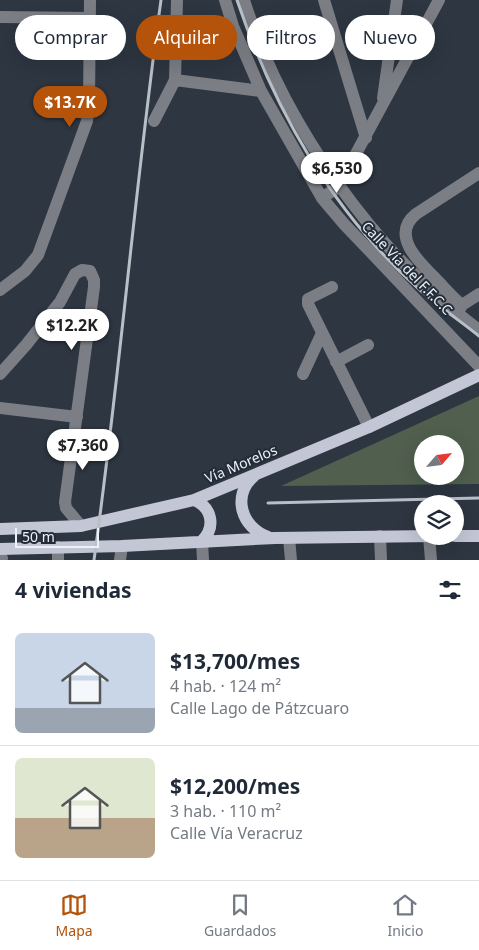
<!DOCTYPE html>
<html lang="es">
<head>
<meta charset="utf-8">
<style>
  body { margin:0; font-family:"Noto Sans",sans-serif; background:#f6f6f7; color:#1f2937; height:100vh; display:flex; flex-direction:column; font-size:19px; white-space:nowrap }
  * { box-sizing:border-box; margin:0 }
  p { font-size:16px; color:#747a83 }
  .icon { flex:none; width:28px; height:28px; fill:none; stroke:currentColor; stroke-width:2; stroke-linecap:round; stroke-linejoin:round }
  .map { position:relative; height:560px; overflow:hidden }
  .side { display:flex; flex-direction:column; background:#fff; flex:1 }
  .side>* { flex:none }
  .guide { position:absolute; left:15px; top:15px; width:450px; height:45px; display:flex; gap:10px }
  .needle { width:32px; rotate:62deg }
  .buttons { position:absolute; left:414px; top:435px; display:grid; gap:10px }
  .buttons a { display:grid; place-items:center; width:50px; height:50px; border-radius:50%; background:#fff; box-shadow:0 5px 20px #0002; font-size:25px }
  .scale { position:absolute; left:15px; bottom:12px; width:84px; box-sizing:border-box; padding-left:5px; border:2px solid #ebf1f8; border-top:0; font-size:14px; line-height:18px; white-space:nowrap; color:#ebf1f8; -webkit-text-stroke:4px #232c37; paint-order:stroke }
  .price { position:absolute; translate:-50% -42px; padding:0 11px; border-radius:18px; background:#fff; color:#222; font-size:16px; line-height:32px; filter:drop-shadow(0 1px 2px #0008) }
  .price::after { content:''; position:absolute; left:50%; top:30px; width:15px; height:11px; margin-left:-8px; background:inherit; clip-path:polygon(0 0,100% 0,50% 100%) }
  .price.selected { background:#b45309; color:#fff }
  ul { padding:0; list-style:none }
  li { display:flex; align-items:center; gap:15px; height:125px; padding:0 15px }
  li+li { border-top:1px solid #e0e1e3 }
  li span { display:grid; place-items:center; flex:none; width:140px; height:100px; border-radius:8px; color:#555 }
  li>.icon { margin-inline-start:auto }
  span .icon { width:60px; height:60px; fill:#fffc; stroke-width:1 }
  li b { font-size:21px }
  h2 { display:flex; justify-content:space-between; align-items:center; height:60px; padding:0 15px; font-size:21px }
  .pill { padding:0 18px; border-radius:22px; background:#fff; box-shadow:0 5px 20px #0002; font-size:18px; line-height:45px }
  .pill.selected { background:#b45309; color:#fff }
  .tab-bar { display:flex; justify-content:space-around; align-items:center; height:70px; border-top:1px solid #e0e1e3; background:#fff; font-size:14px; color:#747a83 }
  .tab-bar a { display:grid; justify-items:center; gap:2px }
  .tab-bar .selected { color:#b45309 }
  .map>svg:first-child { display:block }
  .green { fill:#505f4e; fill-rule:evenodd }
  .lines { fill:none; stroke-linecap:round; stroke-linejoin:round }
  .minor { stroke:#7c7e85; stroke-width:12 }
  .major { stroke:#c3c7d5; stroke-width:12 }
  .rail { stroke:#b8bfc7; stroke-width:3 }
  .labels { text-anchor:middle; stroke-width:4; stroke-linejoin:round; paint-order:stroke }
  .street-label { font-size:14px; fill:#ebf1f8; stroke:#232c37 }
</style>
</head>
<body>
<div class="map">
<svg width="479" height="560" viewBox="0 0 479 560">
  <rect width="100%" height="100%" fill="#2d3641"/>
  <path class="green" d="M479 396V484L281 486ZM422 444H455V476H422Z"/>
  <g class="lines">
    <path class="minor" d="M225 0 233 26 261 91 322 198 344 224 479 366
      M244 0C283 124 375 253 479 330
      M324 0 366 138
      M0 17 90 18
      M175 80 261 91
      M383 98 397 0
      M154 121 175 80 177 0
      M322 198 338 187 439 0
      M332 287 308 299V304L369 427
      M0 290 25 271 38 255 87 121 89 102 90 0
      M462 305C452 297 444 287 435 278 419 262 390 235 416 214L479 173
      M458 312 462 305 479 294
      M336 362 368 345
      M0 374 26 345 60 302 75 274 82 270 90 271 94 280V287L65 502 66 508 81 526
      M303 374 322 333
      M0 408 77 417
      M380 536 381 560
      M429 536 431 560
      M289 538 291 560
      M202 541 203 560
      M0 558H2
      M58 560V547
      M120 560 122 546"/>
    <path class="major" d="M254 476C231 496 242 528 268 537
      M194 500C212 507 216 527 202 541
      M0 529 81 526 194 500 369 427 479 375
      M455 536H479
      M0 549 122 546 275 538 433 536"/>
    <path class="rail" d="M237 0C273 107 333 214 419 289 438 306 459 320 479 336
      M268 503 479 498
      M94 560C120 374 135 186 161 0"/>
  </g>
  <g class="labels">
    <g class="street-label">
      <text transform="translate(407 268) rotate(46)" y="5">Calle Vía del F.F.C.C</text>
      <text transform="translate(241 464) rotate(-23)" y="5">Vía Morelos</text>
    </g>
  </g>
</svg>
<div class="buttons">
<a><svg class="needle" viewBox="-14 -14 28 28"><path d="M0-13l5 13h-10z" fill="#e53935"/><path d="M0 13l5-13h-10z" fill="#747a83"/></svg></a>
<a><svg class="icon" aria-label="layers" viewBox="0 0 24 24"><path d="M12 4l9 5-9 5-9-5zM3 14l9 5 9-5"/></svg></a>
</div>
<div class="scale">50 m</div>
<b class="price selected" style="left:70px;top:128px">$13.7K</b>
<b class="price" style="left:337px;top:194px">$6,530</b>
<b class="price" style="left:72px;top:351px">$12.2K</b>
<b class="price" style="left:83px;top:471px">$7,360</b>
<div class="guide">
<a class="pill">Comprar</a>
<a class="pill selected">Alquilar</a>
<a class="pill">Filtros</a>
<a class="pill">Nuevo</a>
</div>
</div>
<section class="side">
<h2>4 viviendas<svg class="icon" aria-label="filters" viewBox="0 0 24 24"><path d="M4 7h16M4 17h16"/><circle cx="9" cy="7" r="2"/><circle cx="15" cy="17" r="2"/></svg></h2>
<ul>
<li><span style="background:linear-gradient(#c9d6e8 75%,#9aa5b1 0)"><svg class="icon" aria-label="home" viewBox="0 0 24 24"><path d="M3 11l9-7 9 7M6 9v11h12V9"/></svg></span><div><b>$13,700/mes</b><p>4 hab. · 124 m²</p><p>Calle Lago de Pátzcuaro</p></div></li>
<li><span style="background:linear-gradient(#dfe7d0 60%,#b9a48a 0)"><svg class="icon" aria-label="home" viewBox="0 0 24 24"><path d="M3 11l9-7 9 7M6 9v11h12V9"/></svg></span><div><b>$12,200/mes</b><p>3 hab. · 110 m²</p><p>Calle Vía Veracruz</p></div></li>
</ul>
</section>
<nav class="tab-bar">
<a class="selected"><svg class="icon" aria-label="map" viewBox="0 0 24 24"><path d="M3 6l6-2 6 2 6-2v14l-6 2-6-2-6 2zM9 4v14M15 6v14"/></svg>Mapa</a>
<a><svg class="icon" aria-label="saved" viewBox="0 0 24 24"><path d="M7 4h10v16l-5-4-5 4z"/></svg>Guardados</a>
<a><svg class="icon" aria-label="home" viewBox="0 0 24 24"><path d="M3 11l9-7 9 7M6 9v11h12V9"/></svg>Inicio</a>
</nav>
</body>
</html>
